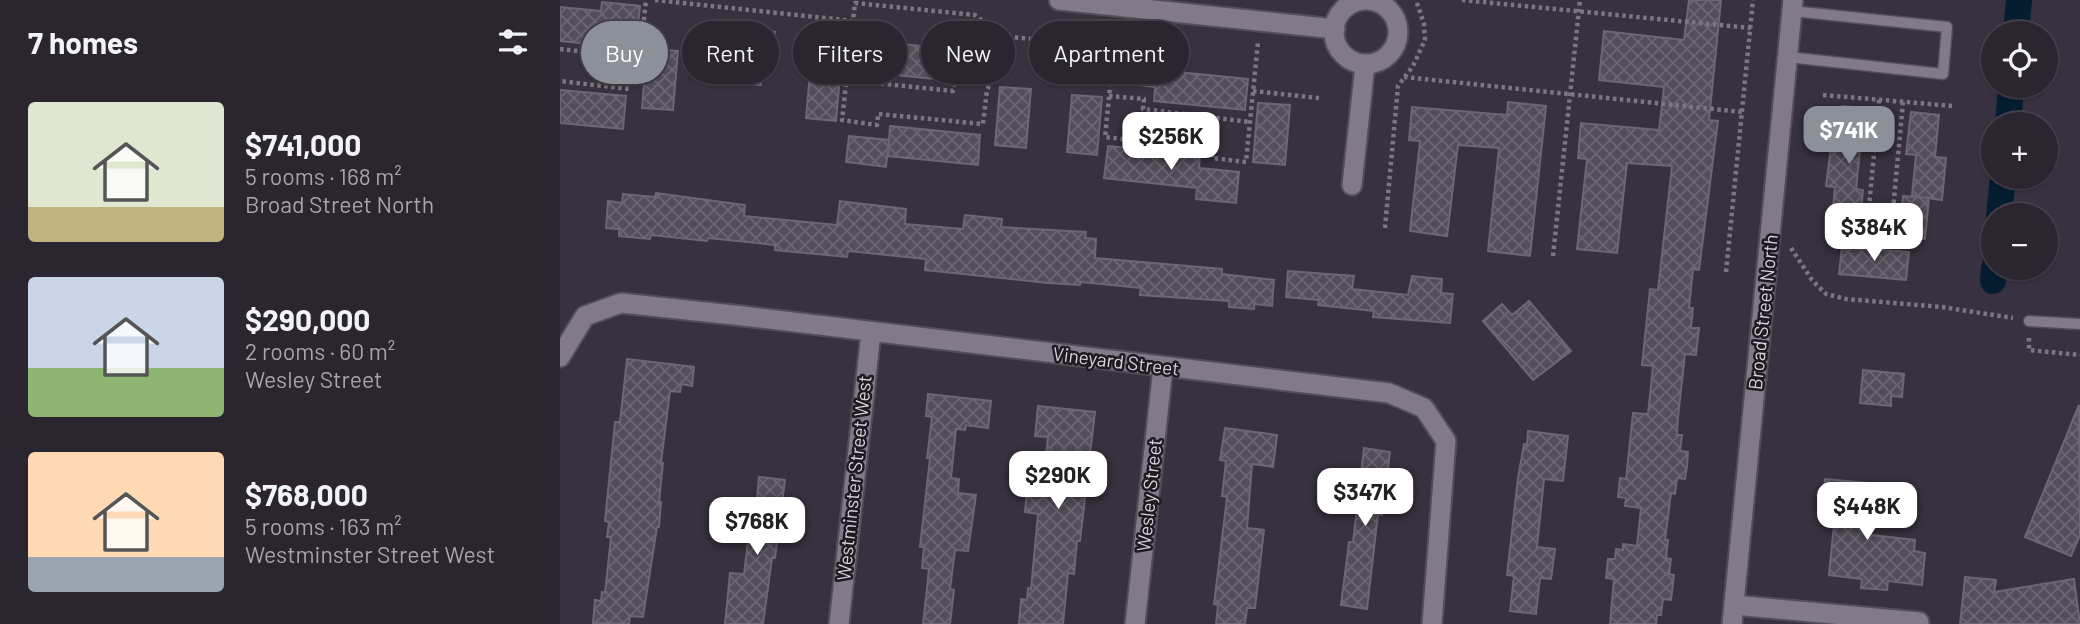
<!DOCTYPE html>
<html lang="en">
<head>
<meta charset="utf-8">
<style>
  body { margin:0; font-family:Barlow,sans-serif; background:#322d37; color:#f1f3f6; height:100vh; display:flex; flex-direction:column; font-size:26px; white-space:nowrap }
  * { box-sizing:border-box; margin:0 }
  p { font-size:23px; color:#a5a5aa }
  .icon { flex:none; width:38px; height:38px; fill:none; stroke:currentColor; stroke-width:2; stroke-linecap:round; stroke-linejoin:round }
  .map { position:relative; flex:1; overflow:hidden }
  .panel { display:flex; flex-direction:column; background:#2a252f; width:560px }
  .panel>* { flex:none }
  .hud { position:absolute; left:21px; top:21px; width:665px; height:63px; display:flex; gap:14px }
  .controls { position:absolute; left:1421px; top:21px; display:grid; gap:14px }
  .controls a { display:grid; place-items:center; width:77px; height:77px; border-radius:50%; background:#2a252f; box-shadow:0 2px 5px #0004,0 0 0 2px #46424b; font-size:35px }
  .price { position:absolute; translate:-50% -60px; padding:0 16px; border-radius:14px; background:#fff; color:#222; font-size:23px; line-height:46px; filter:drop-shadow(0 2px 4px #0008) }
  .price::after { content:''; position:absolute; left:50%; top:42px; width:21px; height:16px; margin-left:-10px; background:inherit; clip-path:polygon(0 0,100% 0,50% 100%) }
  .price.current { background:#8c9099; color:#fff }
  ul { padding:0; list-style:none }
  li { display:flex; align-items:center; gap:21px; height:175px; padding:0 28px }
  li span { display:grid; place-items:center; flex:none; width:196px; height:140px; border-radius:7px; color:#555 }
  li>.icon { margin-inline-start:auto }
  span .icon { width:84px; height:84px; fill:#fffc; stroke-width:1 }
  li b { font-size:30px }
  h2 { display:flex; justify-content:space-between; align-items:center; height:84px; padding:0 28px; font-size:30px }
  .chip { padding:0 24px; border-radius:32px; background:#2a252f; box-shadow:0 2px 5px #0004,0 0 0 2px #46424b; font-size:24px; line-height:63px }
  .chip.current { background:#8c9099; color:#fff }
  main { display:flex; flex:1; min-height:0 }
  .map>svg:first-child { display:block }
  .lines { fill:none; stroke-linecap:round; stroke-linejoin:round }
  .canal { stroke:#051d30; stroke-width:26 }
  .building { fill:url(#building-cross-hatch); stroke:#6e6675; stroke-width:2 }
  .service-casing { stroke:#534d59; stroke-width:13 }
  .minor-casing { stroke:#534d59; stroke-width:23 }
  .path { stroke:#7c7682; stroke-width:4.5; stroke-dasharray:3.5 3.5; stroke-linecap:butt }
  .service { stroke:#827989; stroke-width:10 }
  .minor { stroke:#827989; stroke-width:19 }
  .labels { text-anchor:middle; stroke-width:5; stroke-linejoin:round; paint-order:stroke }
  .street-label { font-size:19px; fill:#d9d4dd; stroke:#1e1a21 }
</style>
</head>
<body>
<main>
<section class="panel">
<h2>7 homes<svg class="icon" aria-label="filters" viewBox="0 0 24 24"><path d="M4 7h16M4 17h16"/><circle cx="9" cy="7" r="2"/><circle cx="15" cy="17" r="2"/></svg></h2>
<ul>
<li><span style="background:linear-gradient(#dfe7d0 75%,#c2b280 0)"><svg class="icon" aria-label="home" viewBox="0 0 24 24"><path d="M3 11l9-7 9 7M6 9v11h12V9"/></svg></span><div><b>$741,000</b><p>5 rooms · 168 m²</p><p>Broad Street North</p></div></li>
<li><span style="background:linear-gradient(#c9d6e8 65%,#8fb573 0)"><svg class="icon" aria-label="home" viewBox="0 0 24 24"><path d="M3 11l9-7 9 7M6 9v11h12V9"/></svg></span><div><b>$290,000</b><p>2 rooms · 60 m²</p><p>Wesley Street</p></div></li>
<li><span style="background:linear-gradient(#ffd9b3 75%,#9aa5b1 0)"><svg class="icon" aria-label="home" viewBox="0 0 24 24"><path d="M3 11l9-7 9 7M6 9v11h12V9"/></svg></span><div><b>$768,000</b><p>5 rooms · 163 m²</p><p>Westminster Street West</p></div></li>
</ul>
</section>
<div class="map">
<svg width="1520" height="624" viewBox="0 0 1520 624">
  <defs>
    <pattern id="building-cross-hatch" width="8" height="8" patternUnits="userSpaceOnUse" patternTransform="scale(1.75)"><rect width="8" height="8" fill="#544d5b"/><path d="M0 0l8 8M0 8l8-8" fill="none" stroke="#6c6672"/></pattern>
  </defs>
  <rect width="100%" height="100%" fill="#38313f"/>
  <g class="lines">
    <path class="canal" d="M1456 33 1459 0
      M1448 124 1451 86
      M1439 215 1443 177
      M1433 281 1434 268"/>
  </g>
  <path class="building" d="M1129 0H1161L1149 120 1158 121 1139 270 1133 269 1129 308H1133L1131 328H1139L1136 355 1125 354 1118 417 1117 435H1122L1120 451 1128 452 1127 467 1125 479 1117 478 1115 494 1111 493 1105 540H1108L1106 558 1111 559 1109 574 1114 575 1111 600 1103 599 1101 615H1097L1096 624H1050L1054 579 1046 578 1048 559H1055L1056 549 1063 550V544L1077 546 1081 508 1065 506 1066 498 1058 497 1060 478 1066 479 1073 413 1088 414 1093 366 1082 365 1090 289 1098 290 1112 166 1067 163 1057 253 1017 249 1027 159 1018 158 1021 123 1099 130 1104 87 1039 80 1044 31 1124 40Z
    M42 2 80 6 77 35 39 31 38 45 0 41V7L41 11Z
    M175 28 215 32 212 54H204L201 85 169 83Z
    M390 35 432 39 429 72 387 69 385 80 294 71 297 39 389 49Z
    M87 49 118 51 113 110 82 108Z
    M558 54 598 59 597 70 688 79 685 110 594 101 595 87 555 82Z
    M251 61 281 64 276 121 246 118Z
    M440 87 471 89 466 148 435 145Z
    M0 90 66 96 63 129 0 123Z
    M512 95 542 97 537 155 507 152Z
    M948 102 986 106 970 256 928 251 939 148 898 145 887 236 850 231 860 141 849 140 852 107 947 115Z
    M698 103 730 105 725 165 693 162Z
    M1282 106 1313 109 1308 151 1300 150 1296 189 1303 190 1299 230 1271 227 1275 187 1266 186 1271 147 1277 148Z
    M1351 112 1379 115 1375 157 1386 158 1382 200 1352 196 1356 155 1346 154Z
    M330 126 420 135 418 165 328 156Z
    M289 136 329 140 326 167 286 162Z
    M548 146 640 155 639 168 679 172 676 203 636 199 637 188 544 178Z
    M96 193 185 205 184 216 277 225 280 201 346 209 345 224 403 229 405 215 442 219 441 227 526 232 525 238 536 239 535 258 662 269V274L714 280 712 306 694 304V309L669 307V301L580 295 581 288 521 282 520 285 488 283 365 270 366 259 288 251 287 257 215 250V245L148 238 147 241 91 235 90 239 59 236V229L46 228 48 201 62 203 63 194 95 197Z
    M1343 196 1369 198 1365 239 1339 236Z
    M1282 247 1349 252 1346 280 1279 274Z
    M728 271 794 276 792 289 848 295 852 276 882 279 881 293 893 294 890 323 813 317 814 311 758 305 759 300 726 297Z
    M969 301 1011 351 973 380 923 321 942 304 952 315Z
    M67 359 134 367 132 386 121 384 120 392 110 391 101 463H103L99 502H101L99 527H97L83 617 70 616 69 624 33 623 35 600 41 601 42 592 45 593 51 537H47L49 522 45 521 55 422H60Z
    M1303 370 1344 374 1342 397 1331 396V406L1300 403Z
    M368 394 431 401 428 428 406 425 405 430 396 429 391 478 399 479 398 493 416 495 408 551 395 550 390 589 394 590 390 624H363L369 569 362 568 364 547H360L370 458H367L372 417 366 416Z
    M1519 405 1520 535 1511 556 1465 537Z
    M478 406 535 412 520 541H517L514 574 508 573 503 624H459L461 599 467 600 468 588 471 589 478 514 465 512 467 490 482 491 488 437 475 436Z
    M665 428 717 435 713 467 692 464 687 528 704 530 695 608H687L685 624H656L658 605 654 604 667 497 662 496 666 461 660 460Z
    M968 431 1008 436 1003 481 984 479 977 547 995 549 991 579 980 578 976 614 950 611 954 576 947 575 958 478 964 444 967 445Z
    M804 448 830 452 822 515 818 514 807 609 781 605 789 542H793Z
    M199 477 225 480 215 558H212L203 624H165L170 573 184 574 192 509H196Z
    M1265 479 1308 483 1303 534 1355 540 1354 551 1365 553 1362 585 1328 581 1327 590 1301 588 1302 579 1269 575 1275 514 1262 512Z
    M1405 577 1436 580 1434 592 1514 579 1520 624H1400Z"/>
  <g class="lines">
    <g class="service-casing">
      <path id="service" d="M1228 57 1383 74 1387 27 1232 11
        M1469 321 1520 324"/>
    </g>
    <g class="minor-casing">
      <path id="minor" d="M499 0 775 29
        M774 32a32 32 0 1 1 64 0a32 32 0 1 1-64 0Z
        M792 185 805 65
        M0 357 25 316 61 303 183 316 829 393 864 408 886 441 872 624
        M1174 605 1359 622
        M279 624 311 332
        M575 624 603 367
        M1172 624 1233 0"/>
    </g>
    <path class="path" d="M95 0 293 21 295 3 415 15 441 36 553 47
      M902 0 1191 28
      M293 21 282 120 317 125 318 114 423 124 427 90 437 68 441 36
      M556 27 545 137 653 149 652 158 686 162 698 42
      M73 46 81 47 86 0
      M0 49 44 54 45 44 73 46 69 89 0 81
      M844 77 1182 112
      M286 80 393 91 395 79 430 83
      M693 91 759 98
      M1263 95 1393 106
      M549 96 584 99 583 109 690 122
      M1319 100 1306 239 1330 242 1343 102
      M825 228 838 86 853 66 865 40 864 24 856 0
      M1231 248 1252 280 1266 294 1286 299 1382 307 1453 318
      M993 256 1020 0
      M1166 272 1193 0
      M1469 338V350L1520 355"/>
    <use href="#service" class="service"/>
    <use href="#minor" class="minor"/>
  </g>
  <g class="labels">
    <g class="street-label">
      <text transform="translate(1203 312) rotate(-84)" y="7">Broad Street North</text>
      <text transform="translate(556 361) rotate(7)" y="7">Vineyard Street</text>
      <text transform="translate(294 478) rotate(-84)" y="7">Westminster Street West</text>
      <text transform="translate(589 495) rotate(-84)" y="7">Wesley Street</text>
    </g>
  </g>
</svg>
<div class="controls">
<a><svg class="icon" aria-label="locate" viewBox="0 0 24 24"><circle cx="12" cy="12" r="6"/><path d="M12 2v4M12 18v4M2 12h4M18 12h4"/></svg></a>
<a>+</a>
<a>−</a>
</div>
<b class="price current" style="left:1289px;top:166px">$741K</b>
<b class="price" style="left:611px;top:172px">$256K</b>
<b class="price" style="left:1314px;top:263px">$384K</b>
<b class="price" style="left:498px;top:511px">$290K</b>
<b class="price" style="left:805px;top:528px">$347K</b>
<b class="price" style="left:1307px;top:542px">$448K</b>
<b class="price" style="left:197px;top:557px">$768K</b>
<div class="hud">
<a class="chip current">Buy</a>
<a class="chip">Rent</a>
<a class="chip">Filters</a>
<a class="chip">New</a>
<a class="chip">Apartment</a>
</div>
</div>
</main>
</body>
</html>
